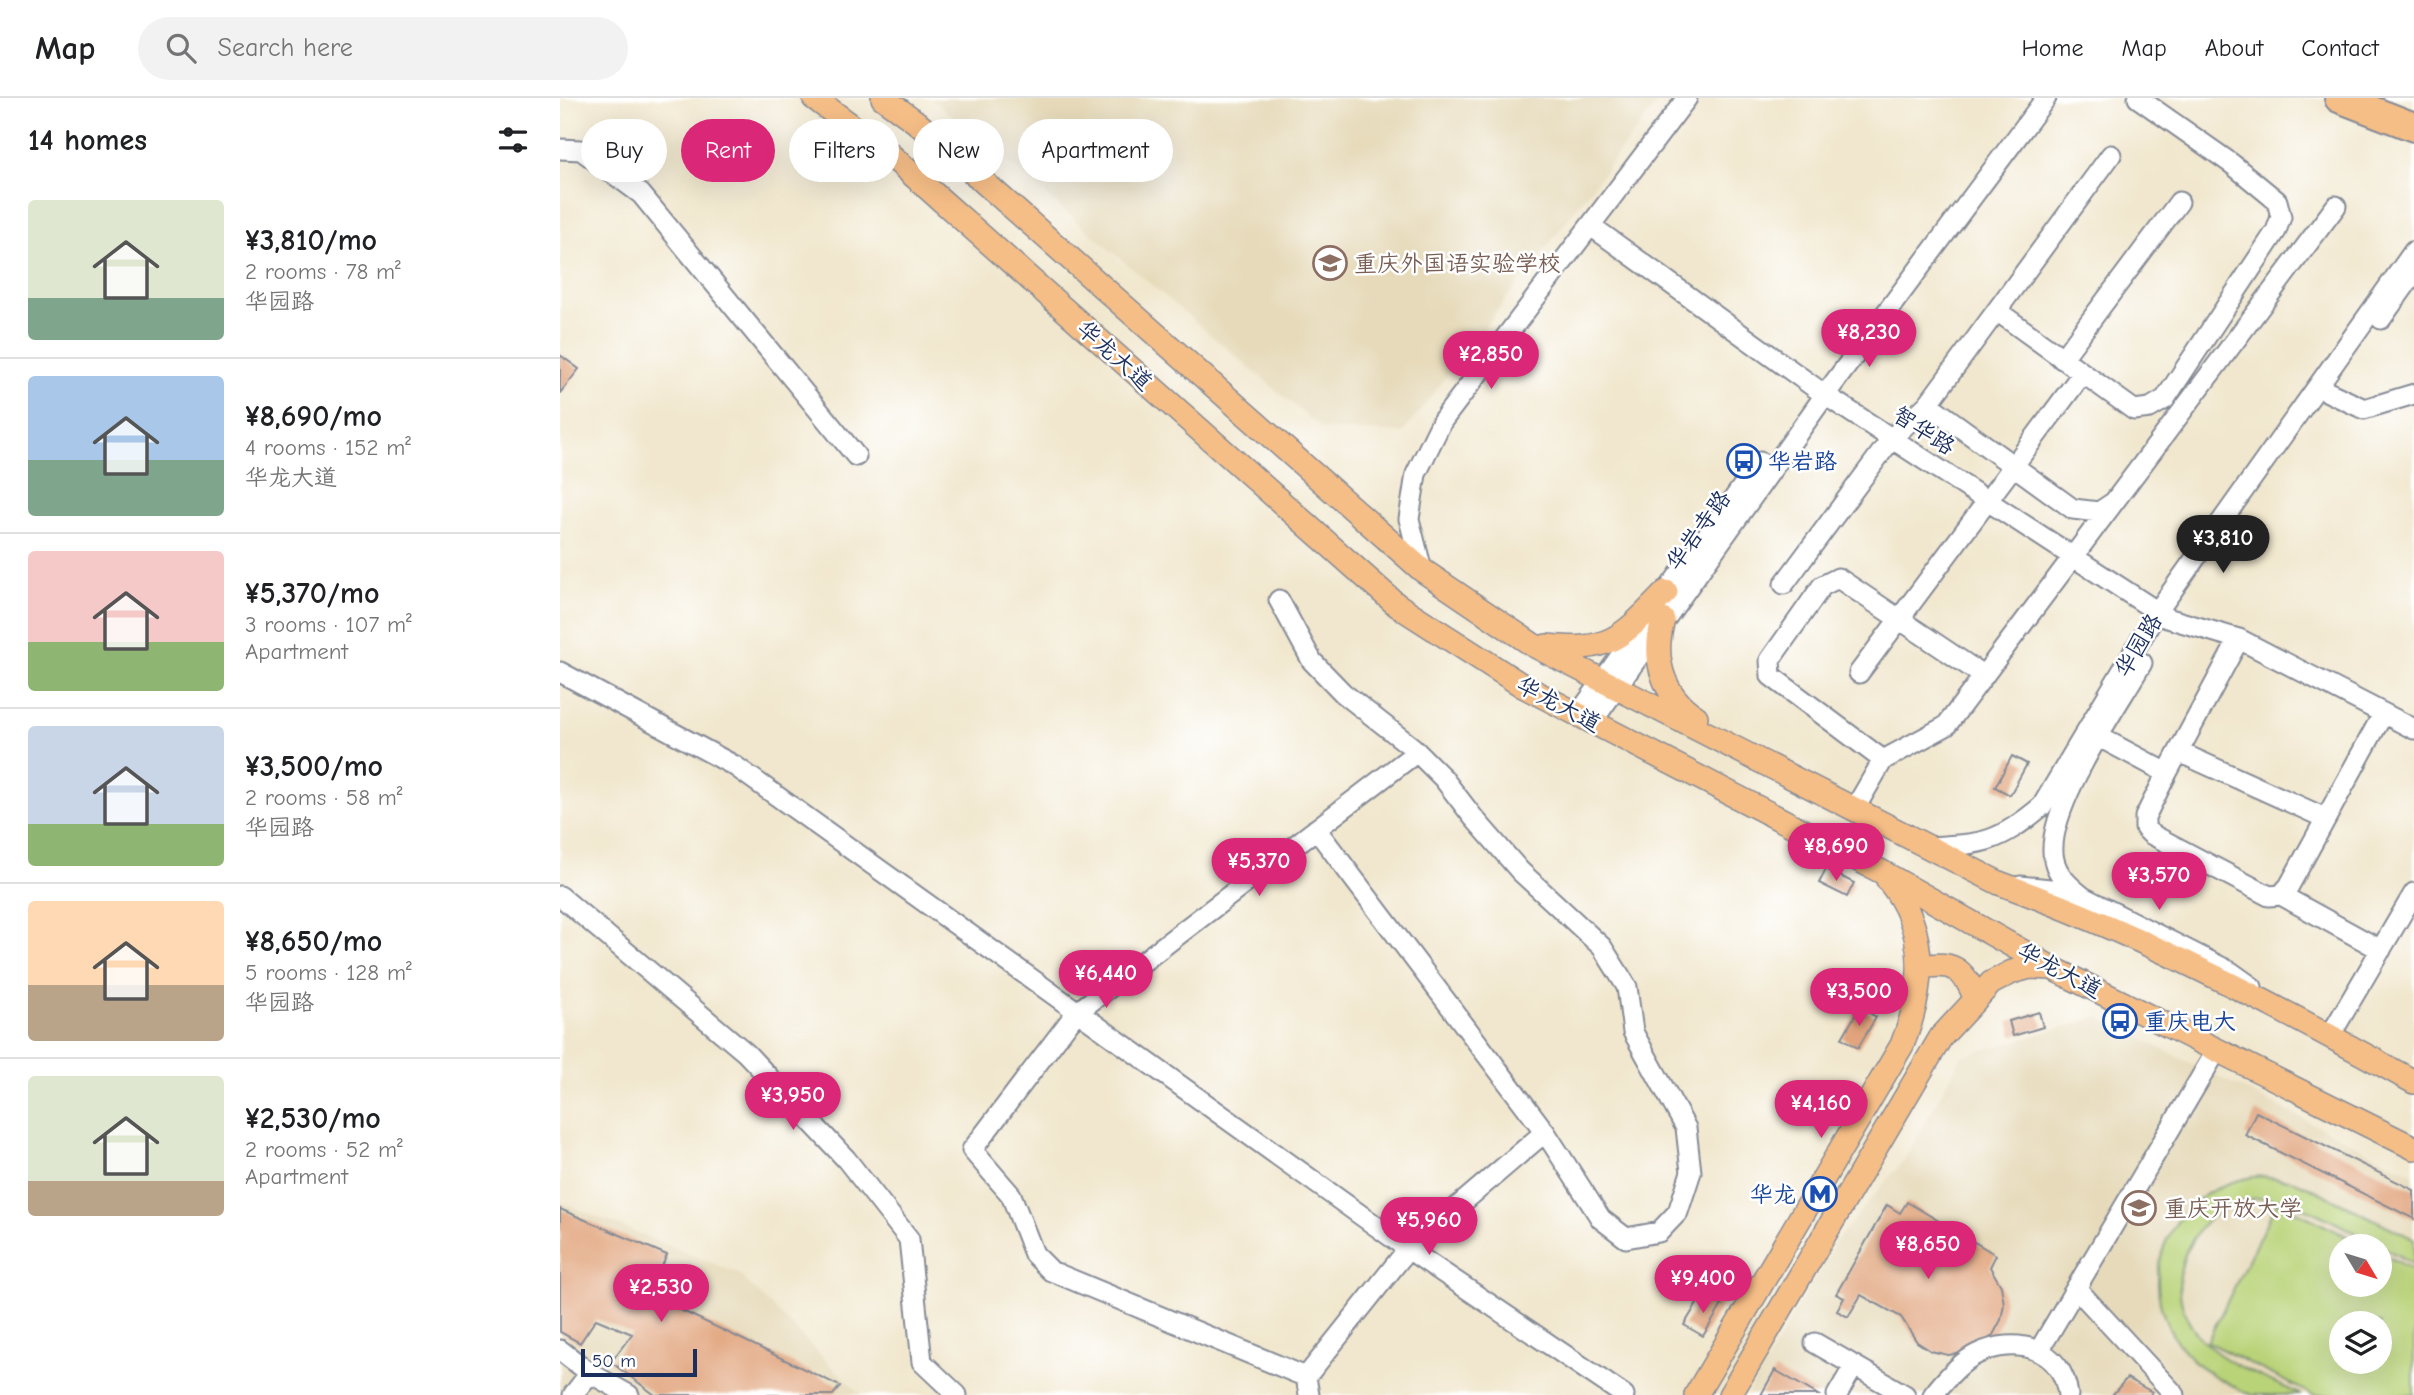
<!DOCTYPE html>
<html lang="en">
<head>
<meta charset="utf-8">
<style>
  body { margin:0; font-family:"Comic Neue","LXGW WenKai TC",sans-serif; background:#f2f2f2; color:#202124; height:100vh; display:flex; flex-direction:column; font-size:26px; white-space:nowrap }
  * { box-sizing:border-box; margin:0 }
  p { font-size:23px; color:#757577 }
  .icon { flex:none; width:38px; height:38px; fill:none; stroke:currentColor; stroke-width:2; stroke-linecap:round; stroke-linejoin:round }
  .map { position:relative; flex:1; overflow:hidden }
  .side { display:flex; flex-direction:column; background:#fff; width:560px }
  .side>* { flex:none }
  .top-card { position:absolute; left:21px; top:21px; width:665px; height:63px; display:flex; gap:14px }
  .needle { width:46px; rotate:128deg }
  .controls { position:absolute; left:1769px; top:1136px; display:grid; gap:14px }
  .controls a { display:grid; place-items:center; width:63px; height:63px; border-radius:50%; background:#fff; box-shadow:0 7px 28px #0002; font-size:35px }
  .scale { position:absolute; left:21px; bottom:18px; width:116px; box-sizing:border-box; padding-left:7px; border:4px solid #1b2f5e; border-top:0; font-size:19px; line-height:24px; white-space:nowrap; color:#1b2f5e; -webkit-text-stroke:5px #fff; paint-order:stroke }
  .price { position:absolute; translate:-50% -60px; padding:0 16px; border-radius:24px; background:#db2777; color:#fff; font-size:23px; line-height:46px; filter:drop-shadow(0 2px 4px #0008) }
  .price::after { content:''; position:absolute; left:50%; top:42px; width:21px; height:16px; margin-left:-10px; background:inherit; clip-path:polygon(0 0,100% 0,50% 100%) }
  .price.current { background:#222; color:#fff }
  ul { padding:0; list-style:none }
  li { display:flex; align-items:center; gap:21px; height:175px; padding:0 28px }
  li+li { border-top:2px solid #e0e0e0 }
  li span { display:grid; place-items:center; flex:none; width:196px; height:140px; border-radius:7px; color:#555 }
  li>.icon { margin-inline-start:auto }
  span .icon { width:84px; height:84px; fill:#fffc; stroke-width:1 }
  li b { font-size:30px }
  h2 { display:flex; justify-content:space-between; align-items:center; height:84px; padding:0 28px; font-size:30px }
  .tag { padding:0 24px; border-radius:32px; background:#fff; box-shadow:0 7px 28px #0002; font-size:24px; line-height:63px }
  .tag.current { background:#db2777; color:#fff }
  header { display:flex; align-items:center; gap:42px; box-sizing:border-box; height:98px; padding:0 35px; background:#fff; border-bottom:2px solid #e0e0e0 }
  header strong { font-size:33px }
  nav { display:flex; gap:38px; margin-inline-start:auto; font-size:24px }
  .search { width:490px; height:63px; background:#f2f2f2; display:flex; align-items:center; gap:18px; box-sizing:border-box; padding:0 24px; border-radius:38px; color:#757577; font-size:26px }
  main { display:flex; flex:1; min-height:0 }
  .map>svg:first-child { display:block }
  .built { fill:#e6daba; fill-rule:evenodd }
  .green { fill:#b9d378; stroke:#6a816b; stroke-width:2; fill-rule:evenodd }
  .building { fill:#e1a47d }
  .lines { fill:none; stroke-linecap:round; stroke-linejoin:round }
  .minor-casing { stroke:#868b96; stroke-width:23 }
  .major-casing { stroke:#868b96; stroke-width:26 }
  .highway-casing { stroke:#868b96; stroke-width:32 }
  .minor { stroke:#fff; stroke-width:19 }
  .major { stroke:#f6be87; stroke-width:23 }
  .highway { stroke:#f6be87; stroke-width:28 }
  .labels { text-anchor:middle; stroke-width:5; stroke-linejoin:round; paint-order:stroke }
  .education-label { font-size:23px; fill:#785e54; stroke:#fff; text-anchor:start }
  .street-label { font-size:23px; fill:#1b2f5e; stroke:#fff }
  .transit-label { font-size:23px; fill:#164399; stroke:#fff; text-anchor:start }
</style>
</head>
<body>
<header>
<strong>Map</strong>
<div class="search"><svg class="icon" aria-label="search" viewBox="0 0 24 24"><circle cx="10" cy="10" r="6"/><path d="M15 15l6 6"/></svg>Search here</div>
<nav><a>Home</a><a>Map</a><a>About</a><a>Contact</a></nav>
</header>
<main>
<section class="side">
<h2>14 homes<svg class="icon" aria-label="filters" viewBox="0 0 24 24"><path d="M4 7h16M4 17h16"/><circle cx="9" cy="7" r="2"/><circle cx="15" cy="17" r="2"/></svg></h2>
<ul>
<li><span style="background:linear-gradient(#dfe7d0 70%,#7fa58c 0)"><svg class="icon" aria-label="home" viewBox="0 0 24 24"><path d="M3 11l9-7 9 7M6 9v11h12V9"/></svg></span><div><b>¥3,810/mo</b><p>2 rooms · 78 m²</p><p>华园路</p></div></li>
<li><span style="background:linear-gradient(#a9c7e8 60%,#7fa58c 0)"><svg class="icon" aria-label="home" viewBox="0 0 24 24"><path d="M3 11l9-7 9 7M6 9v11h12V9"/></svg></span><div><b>¥8,690/mo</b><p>4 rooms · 152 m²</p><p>华龙大道</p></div></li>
<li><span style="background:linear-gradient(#f6c9c9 65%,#8fb573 0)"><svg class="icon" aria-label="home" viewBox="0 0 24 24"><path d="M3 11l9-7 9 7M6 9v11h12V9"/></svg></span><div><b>¥5,370/mo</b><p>3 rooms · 107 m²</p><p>Apartment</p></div></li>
<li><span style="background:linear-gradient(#c9d6e8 70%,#8fb573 0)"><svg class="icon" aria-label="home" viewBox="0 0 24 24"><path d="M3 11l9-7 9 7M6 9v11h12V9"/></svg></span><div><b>¥3,500/mo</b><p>2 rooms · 58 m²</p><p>华园路</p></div></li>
<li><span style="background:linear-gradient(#ffd9b3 60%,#b9a48a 0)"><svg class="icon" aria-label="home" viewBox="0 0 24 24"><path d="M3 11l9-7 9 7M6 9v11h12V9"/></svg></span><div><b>¥8,650/mo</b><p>5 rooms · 128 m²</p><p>华园路</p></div></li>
<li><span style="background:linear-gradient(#dfe7d0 75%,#b9a48a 0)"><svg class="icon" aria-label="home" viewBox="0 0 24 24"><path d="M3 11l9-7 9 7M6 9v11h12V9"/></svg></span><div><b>¥2,530/mo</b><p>2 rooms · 52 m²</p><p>Apartment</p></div></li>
</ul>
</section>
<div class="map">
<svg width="1854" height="1297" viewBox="0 0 1854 1297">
  <rect width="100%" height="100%" fill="#fff"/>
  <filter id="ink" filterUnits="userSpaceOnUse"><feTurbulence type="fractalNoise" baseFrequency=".0143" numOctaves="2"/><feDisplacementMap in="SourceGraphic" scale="14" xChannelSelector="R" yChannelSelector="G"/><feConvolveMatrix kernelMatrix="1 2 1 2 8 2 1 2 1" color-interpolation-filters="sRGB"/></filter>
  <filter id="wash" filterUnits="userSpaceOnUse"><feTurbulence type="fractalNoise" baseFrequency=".00686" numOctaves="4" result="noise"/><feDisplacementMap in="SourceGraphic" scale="28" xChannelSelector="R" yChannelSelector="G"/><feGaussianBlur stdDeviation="1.57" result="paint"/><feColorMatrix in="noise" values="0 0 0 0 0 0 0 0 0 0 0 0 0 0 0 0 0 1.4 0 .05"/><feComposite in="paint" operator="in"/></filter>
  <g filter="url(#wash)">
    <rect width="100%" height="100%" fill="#f1e7ce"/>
    <path class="built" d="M371 0H1101L843 335 762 331Z
      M1538 919 1854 1076V1297H1187L1275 1144 1344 1062 1402 958ZM1782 1148H1820V1186H1782ZM1782 1225H1820V1264H1782Z
      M0 1104 179 1176 301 1297H0Z"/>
    <path class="green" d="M1702 1078 1735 1083 1749 1089 1854 1141V1166C1820 1149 1749 1106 1714 1101 1642 1092 1592 1177 1636 1235 1660 1266 1708 1280 1741 1297 1726 1297 1708 1297 1693 1297 1683 1295 1673 1287 1664 1283 1559 1231 1585 1089 1702 1078Z
      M1717 1104 1806 1148H1782V1186H1820V1155L1854 1172V1297H1753L1647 1244ZM1782 1225H1820V1264H1782Z"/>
    <g id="blocks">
      <path class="building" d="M0 257 19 271 0 295Z
        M1452 658 1467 666 1450 697 1435 689Z
        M1266 771 1294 785 1287 799 1259 785Z
        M1300 909 1316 919 1298 950 1282 940Z
        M1479 914 1483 929 1453 938 1449 923Z
        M1696 1014 1854 1092V1121L1685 1037Z
        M1347 1104 1436 1157 1430 1169 1441 1188 1444 1206 1441 1222 1433 1237 1420 1249 1404 1255 1388 1257 1371 1253 1357 1244 1341 1219 1301 1197 1288 1219 1277 1213 1284 1200 1276 1196 1327 1107 1340 1115Z
        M0 1111 107 1157 89 1197 280 1288 273 1297H95L51 1264 72 1236 36 1221 20 1245 0 1234Z
        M1143 1196 1162 1207 1143 1238 1124 1227Z
        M1215 1272 1258 1297H1201Z
        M1567 1280 1592 1294 1590 1297H1552Z"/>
    </g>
  </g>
  <g filter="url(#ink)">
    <use href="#blocks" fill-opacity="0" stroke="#868b96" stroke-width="2"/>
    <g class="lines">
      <g class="minor-casing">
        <path id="minor" d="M0 51 21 52 81 96 296 358
          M1031 128 1265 297 1607 520 1679 541 1854 631
          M1437 213 1574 312 1590 310 1605 301 1716 133 1721 119 1717 103 1672 66 1578 0
          M1821 221 1854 175
          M1502 261 1619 104
          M1768 294 1804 311 1854 296
          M1368 306 1513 411 1539 414 1554 404
          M862 472 849 421 856 376 882 323 1127 0
          M1224 486 1332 340 1368 306 1551 57
          M719 502 752 563 783 595 852 649 883 680 913 719 960 773 1042 849 1067 889 1073 934 1126 1030 1131 1074 1118 1114 1099 1134 1066 1140 1041 1121 985 1034 756 731
          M1679 541 1607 675 1585 719V730L1591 736 1709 798 1721 797 1729 788 1823 616
          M0 574 175 668 848 1151 1064 1297
          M1299 575 1522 276
          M1018 617 1200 364
          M1032 624 1265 297 1486 0
          M1528 633 1607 675
          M1619 654 1765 720
          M1323 662 1211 578 1210 562 1262 488 1278 480 1424 578
          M1294 712 1323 662 1386 628 1776 108
          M1367 749C1423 746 1437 746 1482 708L1597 514 1854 153
          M1460 788 1500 792 1523 799 1671 874 1692 889
          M1721 797 1821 852
          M0 798 186 955 286 1061 349 1141 362 1264 397 1297
          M1523 799C1511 789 1498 779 1494 762 1483 714 1557 609 1582 565
          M1770 938 1854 795
          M1516 1190 1615 1297
          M1255 1245 1345 1297
          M1480 1251 1657 952
          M0 1252 30 1275 69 1297
          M746 1279 491 1173 474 1156 451 1097 412 1052 516 915 857 654
          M13 1297 30 1275
          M749 1297 746 1279 848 1151 985 1034
          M1277 1297 1294 1268
          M1373 1297C1384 1283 1400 1264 1417 1256 1456 1238 1502 1249 1508 1297"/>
      </g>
      <g class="major-casing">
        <path id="major" d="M254 0 327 54 837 507 963 588 1322 774 1492 870 1854 1050
          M323 0 356 24 862 472 973 547 1439 785C1583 837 1720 910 1854 984
          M1103 522C1092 560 1102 597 1136 619
          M986 548C1051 555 1063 538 1106 494
          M1360 870C1391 862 1405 871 1415 900
          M1136 1297 1342 947C1365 890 1369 832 1328 782
          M1170 1297 1381 939 1431 885 1452 874 1470 869 1491 870"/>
      </g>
      <g class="highway-casing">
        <path id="highway" d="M1779 0 1854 29"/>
      </g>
      <use href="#minor" class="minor"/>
      <use href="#major" class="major"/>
      <use href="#highway" class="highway"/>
    </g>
  </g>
  <defs>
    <g id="school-ring" transform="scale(1.75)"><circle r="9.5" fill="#fff" stroke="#8d6e63" stroke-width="1.5"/><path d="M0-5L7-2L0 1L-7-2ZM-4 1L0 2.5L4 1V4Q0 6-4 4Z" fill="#8d6e63"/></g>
    <g id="bus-ring" transform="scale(1.75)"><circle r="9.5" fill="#fff" stroke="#1a4fb4" stroke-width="1.5"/><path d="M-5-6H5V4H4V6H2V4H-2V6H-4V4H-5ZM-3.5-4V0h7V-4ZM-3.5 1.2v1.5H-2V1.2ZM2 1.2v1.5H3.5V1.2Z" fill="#1a4fb4"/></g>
    <g id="metro-ring" transform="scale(1.75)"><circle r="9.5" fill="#fff" stroke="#1a4fb4" stroke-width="1.5"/><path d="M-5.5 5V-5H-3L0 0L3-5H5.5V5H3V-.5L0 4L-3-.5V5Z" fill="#1a4fb4"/></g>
    <g id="university-ring" transform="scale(1.75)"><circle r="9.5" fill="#fff" stroke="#8d6e63" stroke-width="1.5"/><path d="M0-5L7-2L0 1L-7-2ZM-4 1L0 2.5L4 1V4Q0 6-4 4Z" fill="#8d6e63"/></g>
  </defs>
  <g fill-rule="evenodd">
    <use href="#school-ring" x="770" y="165"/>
    <use href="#bus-ring" x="1184" y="363"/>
    <use href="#bus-ring" x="1560" y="923"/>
    <use href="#metro-ring" x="1260" y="1096"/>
    <use href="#university-ring" x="1579" y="1110"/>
  </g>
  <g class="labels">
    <g class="education-label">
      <text x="794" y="173">重庆外国语实验学校</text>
      <text x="1604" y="1118">重庆开放大学</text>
    </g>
    <g class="street-label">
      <text transform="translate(555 257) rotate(42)" y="8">华龙大道</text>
      <text transform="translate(1364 332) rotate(33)" y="8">智华路</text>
      <text transform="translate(1138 432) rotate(-54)" y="8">华岩寺路</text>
      <text transform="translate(1578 547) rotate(-59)" y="8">华园路</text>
      <text transform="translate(999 606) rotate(28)" y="8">华龙大道</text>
      <text transform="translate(1500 872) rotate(28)" y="8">华龙大道</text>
    </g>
    <g class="transit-label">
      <text x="1208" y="371">华岩路</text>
      <text x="1584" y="931">重庆电大</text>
      <text x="1236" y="1104" text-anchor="end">华龙</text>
    </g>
  </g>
</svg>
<div class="controls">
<a><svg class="needle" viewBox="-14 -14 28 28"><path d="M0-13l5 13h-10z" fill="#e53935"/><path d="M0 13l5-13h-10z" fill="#757577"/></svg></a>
<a><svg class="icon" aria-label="layers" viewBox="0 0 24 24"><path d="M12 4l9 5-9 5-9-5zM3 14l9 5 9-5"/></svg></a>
</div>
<div class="scale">50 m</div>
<b class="price" style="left:1309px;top:271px">¥8,230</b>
<b class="price" style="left:931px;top:293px">¥2,850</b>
<b class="price current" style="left:1663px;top:477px">¥3,810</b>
<b class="price" style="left:1276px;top:785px">¥8,690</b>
<b class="price" style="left:699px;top:800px">¥5,370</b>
<b class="price" style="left:1599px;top:814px">¥3,570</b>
<b class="price" style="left:546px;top:912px">¥6,440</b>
<b class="price" style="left:1299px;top:930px">¥3,500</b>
<b class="price" style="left:233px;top:1034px">¥3,950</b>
<b class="price" style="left:1261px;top:1042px">¥4,160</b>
<b class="price" style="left:869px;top:1159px">¥5,960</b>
<b class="price" style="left:1368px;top:1183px">¥8,650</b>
<b class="price" style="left:1143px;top:1217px">¥9,400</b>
<b class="price" style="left:101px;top:1226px">¥2,530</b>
<div class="top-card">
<a class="tag">Buy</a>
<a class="tag current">Rent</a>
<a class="tag">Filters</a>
<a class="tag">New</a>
<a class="tag">Apartment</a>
</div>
</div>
</main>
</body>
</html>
